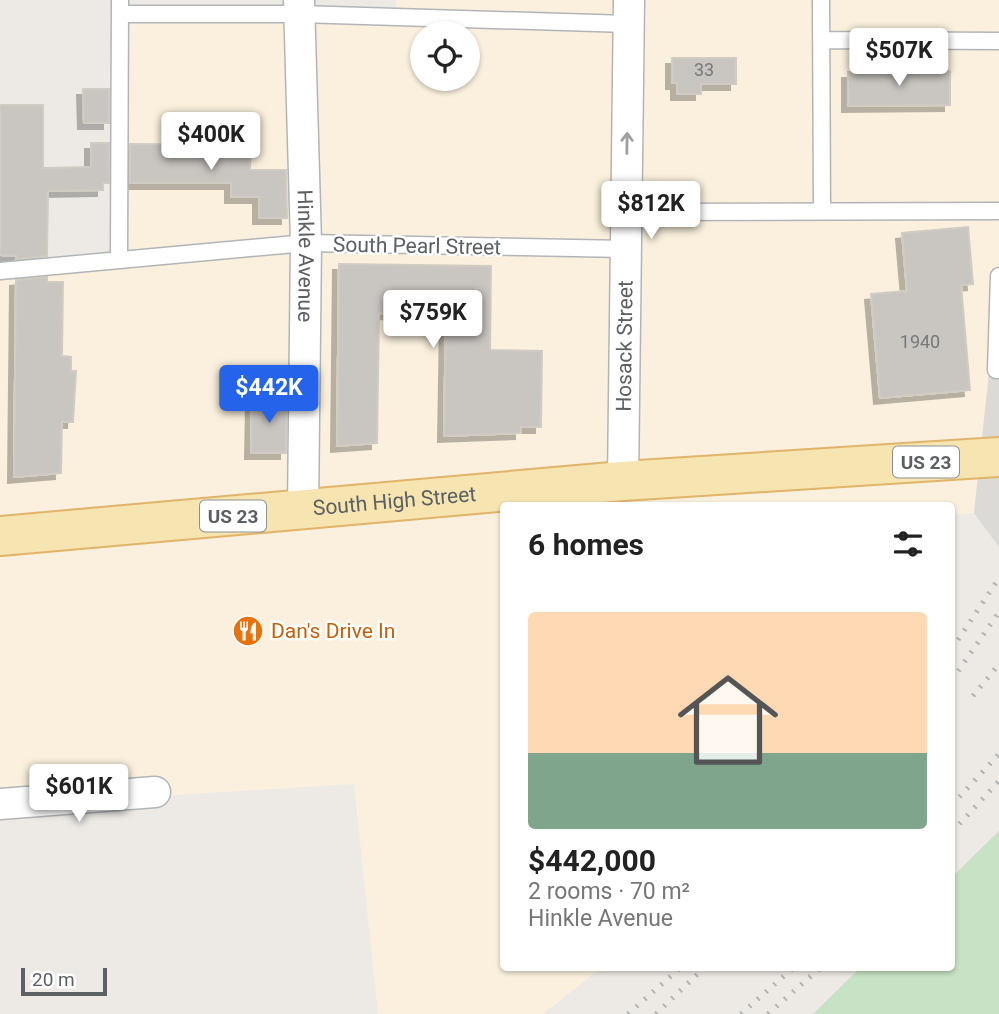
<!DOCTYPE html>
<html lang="en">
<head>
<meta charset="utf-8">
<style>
  body { margin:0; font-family:Roboto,sans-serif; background:#f2f2f2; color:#222; height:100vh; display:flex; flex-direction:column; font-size:26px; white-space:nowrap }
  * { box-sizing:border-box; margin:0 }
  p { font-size:23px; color:#767676 }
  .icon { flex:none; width:38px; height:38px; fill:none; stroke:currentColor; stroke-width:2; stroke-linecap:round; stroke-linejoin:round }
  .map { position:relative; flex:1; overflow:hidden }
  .sheet { position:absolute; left:500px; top:502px; width:455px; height:469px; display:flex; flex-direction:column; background:#fff; border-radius:7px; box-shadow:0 2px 5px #0004 }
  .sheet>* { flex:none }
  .controls { position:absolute; left:410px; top:21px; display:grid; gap:14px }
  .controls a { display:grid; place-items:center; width:70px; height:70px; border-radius:50%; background:#fff; box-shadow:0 2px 5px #0004; font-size:35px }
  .scale { position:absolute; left:21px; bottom:18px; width:86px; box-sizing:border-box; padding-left:7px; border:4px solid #5c6063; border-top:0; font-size:19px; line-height:24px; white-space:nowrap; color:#5c6063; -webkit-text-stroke:5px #fff; paint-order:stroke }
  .price { position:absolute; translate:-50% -60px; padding:0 16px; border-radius:7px; background:#fff; color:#222; font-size:23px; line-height:46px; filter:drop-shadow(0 2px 4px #0008) }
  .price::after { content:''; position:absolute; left:50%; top:42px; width:21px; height:16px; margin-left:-10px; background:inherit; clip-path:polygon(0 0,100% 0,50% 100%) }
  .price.selected { background:#2563eb; color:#fff }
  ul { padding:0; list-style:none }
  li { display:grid; align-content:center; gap:14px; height:371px; padding:0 28px }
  li span { display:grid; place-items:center; height:217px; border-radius:7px; color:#555 }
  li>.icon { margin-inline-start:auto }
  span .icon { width:126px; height:126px; fill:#fffc; stroke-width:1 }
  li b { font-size:30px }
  h2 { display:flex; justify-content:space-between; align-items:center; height:84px; padding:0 28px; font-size:30px }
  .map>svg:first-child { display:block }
  .commercial { fill:#faf0dd; fill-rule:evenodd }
  .industrial { fill:#dcdad7 }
  .green { fill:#c7e2c4 }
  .building { fill:#c9c5c1; stroke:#d1ccc3; stroke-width:2; filter:url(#shadow) }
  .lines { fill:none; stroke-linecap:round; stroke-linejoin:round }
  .lane-casing { stroke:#b2b5b8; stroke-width:19 }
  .street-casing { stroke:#b2b5b8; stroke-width:33 }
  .primary-casing { stroke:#e1b469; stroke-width:42 }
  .lane { stroke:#fff; stroke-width:16 }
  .street { stroke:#fff; stroke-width:30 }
  .primary { stroke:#f6e4b1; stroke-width:38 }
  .rail { stroke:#b2b3b3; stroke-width:5; stroke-dasharray:2 9; stroke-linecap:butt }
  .oneway { stroke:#9da0a1 }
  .labels { text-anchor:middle; stroke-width:5; stroke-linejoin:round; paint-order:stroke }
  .number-label { font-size:18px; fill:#77797a }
  .shield { fill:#fff; stroke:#8d9092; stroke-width:2 }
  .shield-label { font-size:19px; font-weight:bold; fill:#5c6063 }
  .street-label { font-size:21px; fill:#5c6063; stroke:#fff }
  .food-label { font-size:21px; fill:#c56008; stroke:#fff; text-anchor:start }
</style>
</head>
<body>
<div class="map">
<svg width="999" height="1014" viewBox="0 0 999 1014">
  <defs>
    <filter id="shadow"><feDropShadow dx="-6" dy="6" stdDeviation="0" flood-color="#0004"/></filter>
  </defs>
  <rect width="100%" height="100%" fill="#edeae5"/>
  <path class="commercial" d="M396 0H999V280L974 513 952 515V506H504V968H601L543 1014H378L354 784 0 806V267L117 256 120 11 395 20ZM422 33H467V79H422Z"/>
  <path class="industrial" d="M999 280V547L974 513Z"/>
  <path class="green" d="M999 831V1014H813L860 968H952V877Z"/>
  <path class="building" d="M672 58H736V84H701V94H677V83H672Z
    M950 71V105L848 106V72Z
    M83 89H109V123H84Z
    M0 105H43V168L91 167V143H109V183H103V190L48 191 47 256 16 259 17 256 0 255Z
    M130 144 251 145 250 170H286L287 218H259V197H231V183H130Z
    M968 227 973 284 961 285 970 390 880 398 871 294 907 291 902 233Z
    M339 264 491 266 490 350 542 351 541 427H521V433L444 436 446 314 379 313 377 443 337 446Z
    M47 277V282H63L62 356 71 357V371H76L73 422H62L61 473 14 477 16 280Z
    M268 394H287L286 453H251L252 399H268Z"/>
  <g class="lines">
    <g class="lane-casing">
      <path id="lane" d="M821 0 822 211
        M121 14H300L628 24
        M821 40 999 41
        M626 212 999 211
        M119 258 120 0
        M0 271 306 243 626 249
        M996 370 999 276"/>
    </g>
    <g class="street-casing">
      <g id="street">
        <path id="s1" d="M299 0 306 243 303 509"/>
        <path id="s2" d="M623 481 629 0"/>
        <path d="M0 804 155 792"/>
      </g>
    </g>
    <g class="primary-casing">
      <g id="primary">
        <path id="s3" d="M0 536 623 481 999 457"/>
      </g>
    </g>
    <use href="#lane" class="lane"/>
    <use href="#street" class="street"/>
    <use href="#primary" class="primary"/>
    <path class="rail" d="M952 649 999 578
      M952 680 999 612
      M973 696 999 664
      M952 805 999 754
      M952 832 999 781
      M628 1014 680 968
      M656 1014 704 968
      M741 1014 793 968
      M768 1014 820 968"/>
  </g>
  <defs><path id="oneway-shaft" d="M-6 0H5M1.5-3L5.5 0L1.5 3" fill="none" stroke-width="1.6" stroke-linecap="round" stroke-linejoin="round" transform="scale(1.75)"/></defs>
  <use class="oneway" href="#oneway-shaft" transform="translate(627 143) rotate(-89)"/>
  <defs>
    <g id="restaurant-disc" transform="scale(1.575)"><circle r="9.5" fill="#e8710a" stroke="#fff"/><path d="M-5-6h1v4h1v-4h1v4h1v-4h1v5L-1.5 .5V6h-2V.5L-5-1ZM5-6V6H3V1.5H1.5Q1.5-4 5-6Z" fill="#fff"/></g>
  </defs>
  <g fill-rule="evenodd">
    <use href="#restaurant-disc" x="248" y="631"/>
  </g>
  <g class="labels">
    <g class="number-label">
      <text x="704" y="76">33</text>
      <text x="920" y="348">1940</text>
    </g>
    <g class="shield">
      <rect x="893" y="446.5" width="66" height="31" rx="5"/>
      <rect x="200" y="500.5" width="66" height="31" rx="5"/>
    </g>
    <g class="shield-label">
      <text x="926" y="469">US 23</text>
      <text x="233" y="523">US 23</text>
    </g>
    <g class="street-label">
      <text transform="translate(417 246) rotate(1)" y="7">South Pearl Street</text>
      <text dy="7" stroke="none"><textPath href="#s1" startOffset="256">Hinkle Avenue</textPath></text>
      <text dy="7" stroke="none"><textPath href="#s2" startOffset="135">Hosack Street</textPath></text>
      <text dy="7" stroke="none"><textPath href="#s3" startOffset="396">South High Street</textPath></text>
    </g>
    <g class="food-label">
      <text x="271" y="638">Dan's Drive In</text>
    </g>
  </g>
</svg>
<div class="controls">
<a><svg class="icon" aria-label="locate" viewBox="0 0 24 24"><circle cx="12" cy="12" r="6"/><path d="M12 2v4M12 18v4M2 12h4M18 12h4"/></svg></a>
</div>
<div class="scale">20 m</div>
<b class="price" style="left:899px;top:88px">$507K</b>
<b class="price" style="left:211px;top:172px">$400K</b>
<b class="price" style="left:651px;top:241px">$812K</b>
<b class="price" style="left:433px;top:350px">$759K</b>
<b class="price selected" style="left:269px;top:425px">$442K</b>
<b class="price" style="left:79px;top:824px">$601K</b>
<section class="sheet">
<h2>6 homes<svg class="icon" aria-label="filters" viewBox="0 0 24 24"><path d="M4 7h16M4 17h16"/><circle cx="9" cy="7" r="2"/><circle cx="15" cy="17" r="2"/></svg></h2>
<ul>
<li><span style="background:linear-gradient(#ffd9b3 65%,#7fa58c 0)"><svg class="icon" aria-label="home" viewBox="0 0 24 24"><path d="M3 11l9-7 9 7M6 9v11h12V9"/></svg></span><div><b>$442,000</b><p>2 rooms · 70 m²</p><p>Hinkle Avenue</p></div></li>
</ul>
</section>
</div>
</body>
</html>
